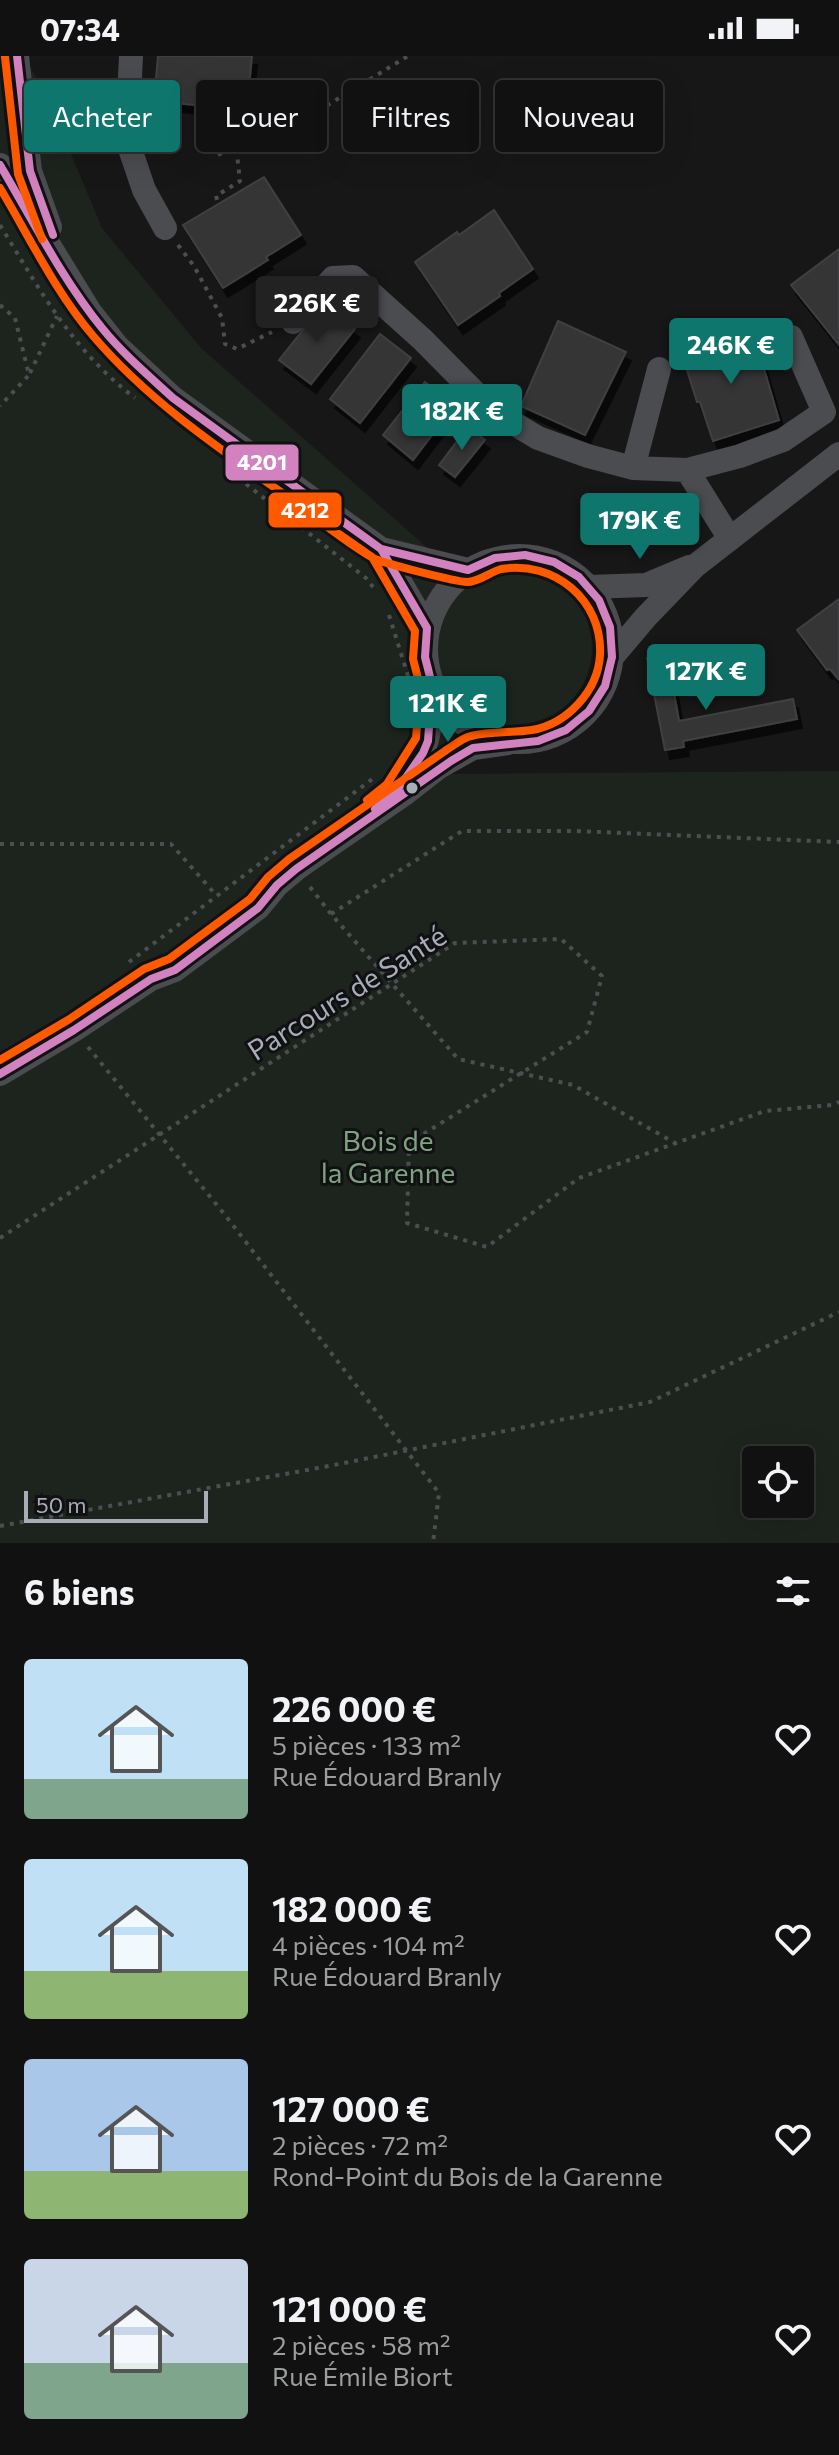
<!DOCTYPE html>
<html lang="fr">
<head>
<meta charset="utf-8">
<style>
  body { margin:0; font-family:Commissioner,sans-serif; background:#1e1f1f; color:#f1f3f6; height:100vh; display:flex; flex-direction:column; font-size:30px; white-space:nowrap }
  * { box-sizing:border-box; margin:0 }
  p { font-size:26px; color:#9c9d9f }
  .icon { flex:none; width:44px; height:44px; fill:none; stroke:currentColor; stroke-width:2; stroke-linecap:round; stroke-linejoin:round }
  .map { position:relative; height:1487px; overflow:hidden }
  .side { display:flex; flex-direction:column; background:#111; flex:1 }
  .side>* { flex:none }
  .banner { position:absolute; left:24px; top:24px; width:792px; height:72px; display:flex; gap:16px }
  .fabs { position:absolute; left:742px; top:1390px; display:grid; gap:16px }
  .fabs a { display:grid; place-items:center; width:72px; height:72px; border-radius:8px; background:#111; box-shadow:0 8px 32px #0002,0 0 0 2px #303131; font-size:40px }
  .scale { position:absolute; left:24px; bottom:20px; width:184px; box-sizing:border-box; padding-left:8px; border:4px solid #a8adb8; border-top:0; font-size:22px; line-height:28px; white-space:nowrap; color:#a8adb8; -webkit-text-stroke:6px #111113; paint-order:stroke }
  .price { position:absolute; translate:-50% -68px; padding:0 18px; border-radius:8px; background:#0f766e; color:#fff; font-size:26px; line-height:52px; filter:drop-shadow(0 2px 4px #0008) }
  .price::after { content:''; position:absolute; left:50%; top:48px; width:24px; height:18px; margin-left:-12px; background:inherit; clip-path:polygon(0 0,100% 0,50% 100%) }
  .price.on { background:#222; color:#fff }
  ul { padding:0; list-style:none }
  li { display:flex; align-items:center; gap:24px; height:200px; padding:0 24px }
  li span { display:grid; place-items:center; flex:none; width:224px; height:160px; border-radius:8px; color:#555 }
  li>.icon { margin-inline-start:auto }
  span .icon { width:96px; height:96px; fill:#fffc; stroke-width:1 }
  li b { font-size:34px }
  h2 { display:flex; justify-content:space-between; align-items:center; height:96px; padding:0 24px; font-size:34px }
  .chip { padding:0 28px; border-radius:8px; background:#111; box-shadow:0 8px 32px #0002,0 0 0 2px #303131; font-size:28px; line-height:72px }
  .chip.on { background:#0f766e; color:#fff }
  .status { display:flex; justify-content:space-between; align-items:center; height:56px; padding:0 40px; background:#111; direction:ltr }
  .status svg { height:22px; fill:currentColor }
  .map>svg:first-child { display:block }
  .green { fill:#1d241e; fill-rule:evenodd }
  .building { fill:#353536; stroke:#3f4043; stroke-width:2; filter:url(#shadow) }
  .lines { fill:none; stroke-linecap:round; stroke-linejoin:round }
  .path { stroke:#4d4e52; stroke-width:4; stroke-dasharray:4 6; stroke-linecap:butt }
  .minor { stroke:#4b4c50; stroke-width:24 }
  .bus-1-casing { stroke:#111113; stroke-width:14 }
  .bus-2-casing { stroke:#111113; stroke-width:14 }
  .bus-1 { stroke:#d282be; stroke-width:8 }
  .bus-2 { stroke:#ff5a00; stroke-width:8 }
  .bus-dot { fill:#a8adb8; stroke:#111113; stroke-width:3 }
  .labels { text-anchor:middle; stroke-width:6; stroke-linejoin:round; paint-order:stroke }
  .street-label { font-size:28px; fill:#a8adb8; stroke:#111113 }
  .park-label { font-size:28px; fill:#7fa381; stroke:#111113 }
  .line-badge { stroke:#111113; stroke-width:3 }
  .badge-label { font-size:22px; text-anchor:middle; font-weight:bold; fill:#fff }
</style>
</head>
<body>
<div class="status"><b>07:34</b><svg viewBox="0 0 49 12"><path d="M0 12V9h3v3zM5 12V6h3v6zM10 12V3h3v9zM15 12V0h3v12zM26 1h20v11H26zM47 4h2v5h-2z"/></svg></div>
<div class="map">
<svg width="839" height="1487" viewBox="0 0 839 1487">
  <defs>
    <filter id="shadow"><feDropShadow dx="5" dy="9" stdDeviation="0" flood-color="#0009"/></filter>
  </defs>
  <rect width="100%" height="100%" fill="#171717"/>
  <path class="green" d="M0 0H24L48 43 102 172 201 292 439 502 442 559C455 534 483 510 514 513 619 522 616 662 516 669 496 671 474 662 460 649 454 644 450 636 445 630L448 718 839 715V1487H0ZM756 1404H800V1448H756Z"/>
  <path class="building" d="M158 0H252L247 51 206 48 205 50 154 45Z
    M264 121 301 179 266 201 268 204 223 232 183 169Z
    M494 154 533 213 499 237 500 240 458 269 415 206 457 176 459 179Z
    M839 193V289L791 229Z
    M323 249 355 273 311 328 279 304Z
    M558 265 626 296 585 379 521 350Z
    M753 275 779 364 713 385 700 346H697L682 298Z
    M380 278 411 302 360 367 330 343Z
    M425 326 455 349 413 404 383 379Z
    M468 371 485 384 455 421 439 409Z
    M839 543V624L830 613 827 614 797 574Z
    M667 598 679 665 793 643 797 663 683 685 684 691 665 694 647 602Z"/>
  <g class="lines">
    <path class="path" d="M199 50V60L229 65 236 89 240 125 216 140 218 147
      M218 99 236 89 305 63 408 0
      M0 169C40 234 72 294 135 342
      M178 189 194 210 222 262 225 288 237 293 272 276
      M0 249 15 262 29 319 0 350
      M30 317 57 260
      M246 428 366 522 373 531
      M389 559 409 623
      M0 788H171L216 839
      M310 831 331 858 458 1003 573 1029 675 1087
      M331 858 462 775H576L839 786
      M129 906 375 721
      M88 991 225 1159 439 1437 433 1487
      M0 1182 455 887 561 883 602 920 587 976 409 1087 407 1167 487 1191 579 1122 765 1055 832 1049 839 1046
      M0 1470 329 1410 650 1346 839 1256"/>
    <path class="minor" d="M17 0 30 115 50 171
      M131 0 127 84 144 134 165 172
      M0 109 90 256 117 290 173 342 381 493 468 514
      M293 266 333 222 353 221 423 284 493 355 538 382 588 400 633 412 687 414 740 400 783 384 824 356 791 281
      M633 412 659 313
      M687 414 730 483
      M381 493 427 572
      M426 593a93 93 0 1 1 186 0a93 93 0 1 1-186 0Z
      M589 531 646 529 689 511
      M612 601 645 562 695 510 839 398
      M395 737C429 693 431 684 432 629
      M0 1018 74 974 151 923 175 914 258 852 277 829 296 813 403 739 439 711 473 692 508 687"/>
    <g class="bus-1-casing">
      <path id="bus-1" d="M17 0 30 115 53 179
        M0 109C32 163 62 223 102 272 123 298 149 320 173 342L381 493 468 514 495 502 525 499 554 506 579 521 599 544 610 571 612 601 605 630 589 655 566 674 538 685 473 692 451 705 296 813 277 829 258 852 175 914 151 923 74 974 0 1018
        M346 468 381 493 427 572 425 601 432 629 428 685 423 697 396 736 375 753"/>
    </g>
    <g class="bus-2-casing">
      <path id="bus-2" d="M5 1 18 118 42 183
        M0 132C30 182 56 237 94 281 148 344 217 391 285 439 314 460 342 484 373 502 382 507 457 526 467 526 479 526 490 516 501 513 554 504 603 544 600 599 598 635 567 668 532 674 512 677 491 675 471 680 462 682 453 690 445 695L289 803 268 821 250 843 169 903 144 913 68 964 0 1004
        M339 478 372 501 415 575 413 603 420 630 416 682 387 728 367 744"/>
    </g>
    <use href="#bus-1" class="bus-1"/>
    <use href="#bus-2" class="bus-2"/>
  </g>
  <circle class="bus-dot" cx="412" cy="732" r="7"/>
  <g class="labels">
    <g class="street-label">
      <text transform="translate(347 937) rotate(-32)" y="10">Parcours de Santé</text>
    </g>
    <g class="park-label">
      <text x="388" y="1095">Bois de<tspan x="388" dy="32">la Garenne</tspan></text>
    </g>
  </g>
  <g class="line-badge">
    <rect x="224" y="387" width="76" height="39" rx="8" fill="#d282be"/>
    <rect x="267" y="435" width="76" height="38" rx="8" fill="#ff5a00"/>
  </g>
  <g class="badge-label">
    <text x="262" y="414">4201</text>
    <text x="305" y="462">4212</text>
  </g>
</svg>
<div class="fabs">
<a><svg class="icon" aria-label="locate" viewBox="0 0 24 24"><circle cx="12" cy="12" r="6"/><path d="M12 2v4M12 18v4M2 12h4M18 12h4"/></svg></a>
</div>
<div class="scale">50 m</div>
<b class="price on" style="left:317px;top:288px">226K €</b>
<b class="price" style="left:731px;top:330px">246K €</b>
<b class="price" style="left:462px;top:396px">182K €</b>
<b class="price" style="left:640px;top:505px">179K €</b>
<b class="price" style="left:706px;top:656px">127K €</b>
<b class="price" style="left:448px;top:688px">121K €</b>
<div class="banner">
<a class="chip on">Acheter</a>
<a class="chip">Louer</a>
<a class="chip">Filtres</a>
<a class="chip">Nouveau</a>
</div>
</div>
<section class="side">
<h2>6 biens<svg class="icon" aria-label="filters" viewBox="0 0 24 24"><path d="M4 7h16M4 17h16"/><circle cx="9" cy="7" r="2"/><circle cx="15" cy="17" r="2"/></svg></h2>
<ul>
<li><span style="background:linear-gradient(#bfe0f5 75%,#7fa58c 0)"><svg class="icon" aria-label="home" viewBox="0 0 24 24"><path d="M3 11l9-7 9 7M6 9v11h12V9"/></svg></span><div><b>226 000 €</b><p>5 pièces · 133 m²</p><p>Rue Édouard Branly</p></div><svg class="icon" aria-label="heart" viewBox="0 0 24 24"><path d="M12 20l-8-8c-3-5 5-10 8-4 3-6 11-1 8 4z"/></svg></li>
<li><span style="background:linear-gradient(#bfe0f5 70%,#8fb573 0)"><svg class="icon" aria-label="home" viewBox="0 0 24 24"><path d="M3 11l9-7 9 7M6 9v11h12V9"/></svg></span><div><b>182 000 €</b><p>4 pièces · 104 m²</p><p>Rue Édouard Branly</p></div><svg class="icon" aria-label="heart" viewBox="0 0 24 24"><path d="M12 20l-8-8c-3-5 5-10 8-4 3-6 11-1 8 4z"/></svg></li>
<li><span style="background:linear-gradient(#a9c7e8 70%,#8fb573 0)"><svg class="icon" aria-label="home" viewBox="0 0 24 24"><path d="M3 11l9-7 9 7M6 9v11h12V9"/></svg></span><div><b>127 000 €</b><p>2 pièces · 72 m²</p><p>Rond-Point du Bois de la Garenne</p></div><svg class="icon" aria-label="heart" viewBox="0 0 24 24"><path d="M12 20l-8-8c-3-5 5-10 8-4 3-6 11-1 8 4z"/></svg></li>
<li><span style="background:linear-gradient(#c9d6e8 65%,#7fa58c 0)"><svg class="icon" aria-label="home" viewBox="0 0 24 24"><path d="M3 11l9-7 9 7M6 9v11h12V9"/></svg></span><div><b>121 000 €</b><p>2 pièces · 58 m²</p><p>Rue Émile Biort</p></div><svg class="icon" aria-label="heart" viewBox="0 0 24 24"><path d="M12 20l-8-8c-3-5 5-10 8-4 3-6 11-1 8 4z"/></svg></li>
</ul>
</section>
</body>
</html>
